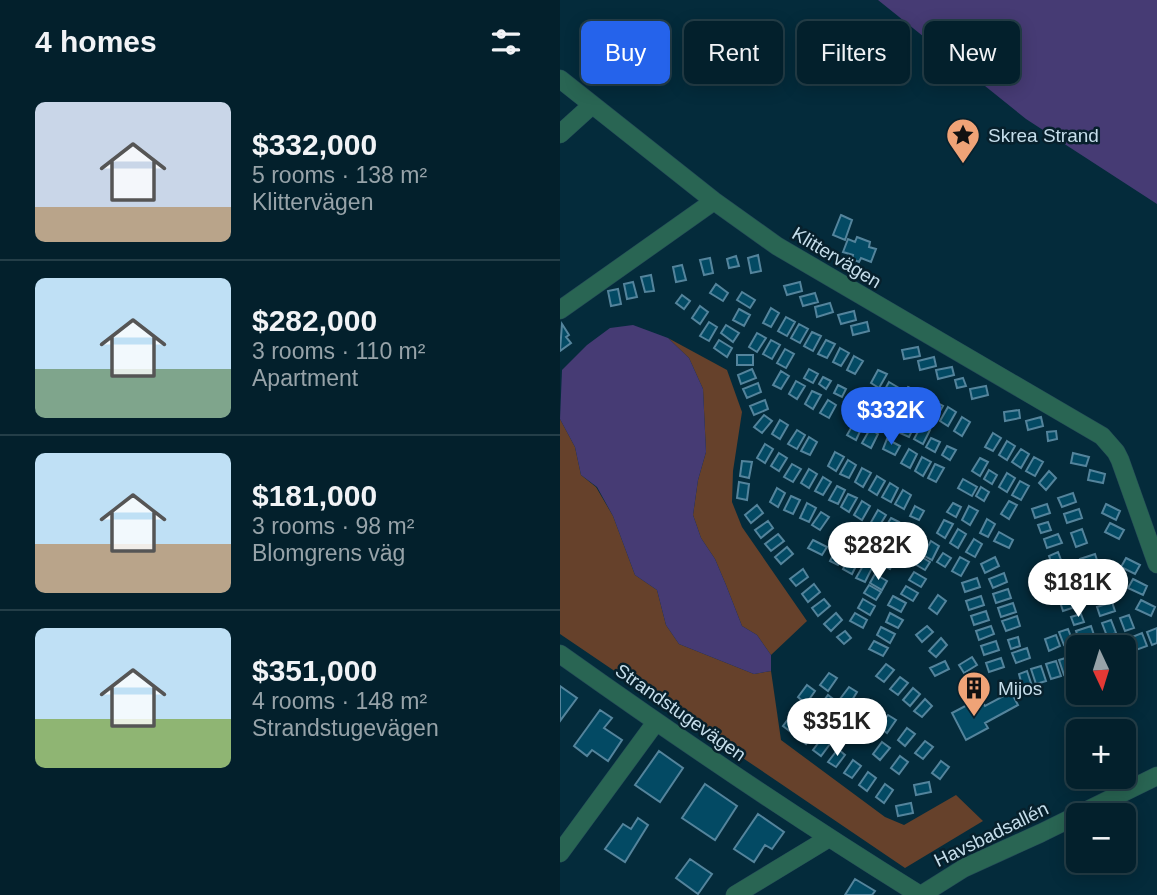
<!DOCTYPE html>
<html lang="en">
<head>
<meta charset="utf-8">
<style>
  body { margin:0; font-family:Arial,sans-serif; background:#112d38; color:#f1f3f6; height:100vh; display:flex; flex-direction:column; font-size:26px; white-space:nowrap }
  * { box-sizing:border-box; margin:0 }
  p { font-size:23px; color:#97a3a9 }
  .icon { flex:none; width:38px; height:38px; fill:none; stroke:currentColor; stroke-width:2; stroke-linecap:round; stroke-linejoin:round }
  .map { position:relative; flex:1; overflow:hidden }
  .side { display:flex; flex-direction:column; background:#03202c; width:560px }
  .side>* { flex:none }
  .banner { position:absolute; left:21px; top:21px; width:471px; height:63px; display:flex; gap:14px }
  .needle { width:46px; rotate:176deg }
  .fabs { position:absolute; left:506px; top:635px; display:grid; gap:14px }
  .fabs a { display:grid; place-items:center; width:70px; height:70px; border-radius:10px; background:#03202c; box-shadow:0 4px 18px #0003,0 0 0 2px #243e48; font-size:35px }
  .price { position:absolute; translate:-50% -60px; padding:0 16px; border-radius:24px; background:#fff; color:#222; font-size:23px; line-height:46px; filter:drop-shadow(0 2px 4px #0008) }
  .price::after { content:''; position:absolute; left:50%; top:42px; width:21px; height:16px; margin-left:-10px; background:inherit; clip-path:polygon(0 0,100% 0,50% 100%) }
  .price.current { background:#2563eb; color:#fff }
  ul { padding:0; list-style:none }
  li { display:flex; align-items:center; gap:21px; height:175px; padding:0 35px }
  li+li { border-top:2px solid #243e48 }
  li span { display:grid; place-items:center; flex:none; width:196px; height:140px; border-radius:10px; color:#555 }
  li>.icon { margin-inline-start:auto }
  span .icon { width:84px; height:84px; fill:#fffc; stroke-width:1 }
  li b { font-size:30px }
  h2 { display:flex; justify-content:space-between; align-items:center; height:84px; padding:0 35px; font-size:30px }
  .pill { padding:0 24px; border-radius:10px; background:#03202c; box-shadow:0 4px 18px #0003,0 0 0 2px #243e48; font-size:24px; line-height:63px }
  .pill.current { background:#2563eb; color:#fff }
  main { display:flex; flex:1; min-height:0 }
  .map>svg:first-child { display:block }
  .green { fill:#66412b }
  .water { fill:#463b74 }
  .building { fill:#034a64; stroke:#54849c; stroke-width:2 }
  .lines { fill:none; stroke-linecap:round; stroke-linejoin:round }
  .minor-casing { stroke:#234857; stroke-width:19 }
  .minor { stroke:#296553; stroke-width:18 }
  .labels { text-anchor:middle; stroke-width:5; stroke-linejoin:round; paint-order:stroke }
  .poi-label { font-size:19px; fill:#c6deeb; stroke:#07202c; text-anchor:start }
  .street-label { font-size:19px; fill:#c6deeb; stroke:#07202c }
</style>
</head>
<body>
<main>
<section class="side">
<h2>4 homes<svg class="icon" aria-label="filters" viewBox="0 0 24 24"><path d="M4 7h16M4 17h16"/><circle cx="9" cy="7" r="2"/><circle cx="15" cy="17" r="2"/></svg></h2>
<ul>
<li><span style="background:linear-gradient(#c9d6e8 75%,#b9a48a 0)"><svg class="icon" aria-label="home" viewBox="0 0 24 24"><path d="M3 11l9-7 9 7M6 9v11h12V9"/></svg></span><div><b>$332,000</b><p>5 rooms · 138 m²</p><p>Klittervägen</p></div></li>
<li><span style="background:linear-gradient(#bfe0f5 65%,#7fa58c 0)"><svg class="icon" aria-label="home" viewBox="0 0 24 24"><path d="M3 11l9-7 9 7M6 9v11h12V9"/></svg></span><div><b>$282,000</b><p>3 rooms · 110 m²</p><p>Apartment</p></div></li>
<li><span style="background:linear-gradient(#bfe0f5 65%,#b9a48a 0)"><svg class="icon" aria-label="home" viewBox="0 0 24 24"><path d="M3 11l9-7 9 7M6 9v11h12V9"/></svg></span><div><b>$181,000</b><p>3 rooms · 98 m²</p><p>Blomgrens väg</p></div></li>
<li><span style="background:linear-gradient(#bfe0f5 65%,#8fb573 0)"><svg class="icon" aria-label="home" viewBox="0 0 24 24"><path d="M3 11l9-7 9 7M6 9v11h12V9"/></svg></span><div><b>$351,000</b><p>4 rooms · 148 m²</p><p>Strandstugevägen</p></div></li>
</ul>
</section>
<div class="map">
<svg width="597" height="895" viewBox="0 0 597 895">
  <rect width="100%" height="100%" fill="#042b3b"/>
  <path class="green" d="M108 338 167 370 182 412 173 471 172 502 182 527 247 621 211 655 197 635 182 626 166 585 155 559 141 538 133 515 138 480 146 452 143 389 129 358Z
    M0 419 15 447 21 475 36 487 53 516 75 575 97 590 106 625 119 644 194 674 211 671 221 740 325 817 344 825 396 795 423 821 345 868 0 634Z"/>
  <path class="water" d="M318 0H597V204L466 119Z
    M73 325 108 338 129 358 143 389 146 452 138 480 133 515 141 538 155 559 166 585 182 626 197 635 211 655V671L194 674 119 644 106 625 97 590 75 575 53 516 37 487 21 475 15 447 0 419 2 370 27 345 50 328Z"/>
  <path class="building" d="M281 215 292 220 285 240 273 235Z
    M297 237 310 242 309 247 316 249 311 262 301 258 299 262 292 259 293 255 283 252 288 239 295 242Z
    M198 255 201 271 191 273 188 258Z
    M176 256 179 266 169 268 167 259Z
    M150 258 153 273 144 275 140 260Z
    M122 265 126 280 116 282 113 267Z
    M91 275 94 291 85 292 81 277Z
    M73 282 77 297 67 299 64 284Z
    M240 282 242 291 227 295 224 286Z
    M156 284 168 293 163 301 150 293Z
    M58 289 61 304 51 306 48 291Z
    M182 292 195 300 190 308 177 300Z
    M255 293 258 302 243 306 240 297Z
    M122 295 130 301 124 309 116 303Z
    M270 303 273 312 257 317 255 307Z
    M140 306 148 312 140 324 132 318Z
    M211 308 219 313 211 327 203 323Z
    M179 309 190 315 184 326 173 320Z
    M294 311 296 320 281 324 278 315Z
    M226 317 235 322 227 336 218 331Z
    M149 322 157 327 149 341 140 336Z
    M307 322 309 331 293 335 291 326Z
    M2 324 9 335 6 337 11 343 0 351Z
    M239 324 248 329 240 343 231 338Z
    M166 325 179 333 173 342 161 333Z
    M252 332 261 336 253 351 244 346Z
    M197 333 206 338 197 352 189 347Z
    M159 340 172 348 167 357 154 348Z
    M211 340 220 345 212 359 203 354Z
    M266 340 275 344 267 358 258 354Z
    M358 347 360 356 344 359 342 350Z
    M280 348 289 353 281 366 273 362Z
    M225 349 234 354 226 368 217 363Z
    M177 355H193V365H177Z
    M294 356 303 361 295 374 287 370Z
    M374 357 376 366 360 370 358 361Z
    M392 367 394 375 378 379 376 370Z
    M192 369 196 378 181 384 178 375Z
    M249 369 258 374 253 383 244 378Z
    M318 370 327 374 319 388 311 383Z
    M221 371 229 376 221 389 213 385Z
    M263 377 271 381 266 389 259 384Z
    M403 378 406 386 397 388 395 380Z
    M236 381 245 386 237 399 229 394Z
    M329 382 339 388 333 396 324 391Z
    M198 383 201 392 187 398 183 389Z
    M278 385 286 389 282 397 274 393Z
    M426 386 428 395 412 399 410 389Z
    M348 387 356 391 348 405 340 400Z
    M252 391 261 395 253 409 245 404Z
    M363 394 371 399 363 413 355 408Z
    M303 399 310 404 306 411 298 407Z
    M205 400 208 409 194 415 190 406Z
    M268 400 276 405 269 418 260 413Z
    M374 401 383 406 375 420 366 415Z
    M319 403 328 407 320 421 312 416Z
    M388 407 396 412 388 426 380 421Z
    M459 410 460 418 445 421 444 412Z
    M334 411 342 416 335 430 326 425Z
    M204 415 212 421 202 433 194 427Z
    M402 417 410 422 402 436 394 431Z
    M481 417 483 426 468 430 466 421Z
    M348 419 356 423 349 437 340 433Z
    M220 420 228 425 220 439 212 434Z
    M295 421 303 425 296 440 287 435Z
    M361 426 370 430 363 444 354 439Z
    M310 429 318 434 311 448 302 443Z
    M237 430 245 435 237 449 228 444Z
    M496 431 497 439 488 441 487 432Z
    M433 433 441 438 433 451 425 447Z
    M249 437 257 442 250 455 241 451Z
    M371 438 380 442 375 452 366 447Z
    M327 439 340 446 335 455 323 449Z
    M447 441 455 446 447 460 439 455Z
    M205 444 213 449 205 463 197 458Z
    M387 446 396 450 390 460 382 455Z
    M349 449 357 454 350 468 341 463Z
    M461 449 469 454 461 468 452 462Z
    M275 452 284 457 276 471 268 466Z
    M219 453 227 458 219 471 211 466Z
    M513 453 529 457 526 466 511 463Z
    M362 457 371 462 363 476 355 471Z
    M474 457 483 462 475 476 466 471Z
    M420 458 428 462 420 476 412 471Z
    M288 460 296 465 289 478 280 474Z
    M182 461 192 462 189 478 180 476Z
    M232 464 241 469 233 482 224 477Z
    M375 464 384 468 376 482 368 478Z
    M302 468 311 473 303 487 295 482Z
    M249 469 257 474 249 488 241 483Z
    M429 470 437 475 432 484 424 479Z
    M530 470 545 474 543 483 528 480Z
    M489 471 496 478 486 490 479 483Z
    M447 473 455 478 447 492 439 487Z
    M317 476 325 481 317 495 309 490Z
    M263 477 271 482 263 495 255 491Z
    M403 479 417 487 412 496 398 488Z
    M460 481 469 486 461 500 452 495Z
    M179 482 189 484 187 500 177 498Z
    M330 483 338 488 331 502 322 497Z
    M277 486 285 490 278 504 269 500Z
    M421 487 429 492 424 501 416 496Z
    M217 488 225 493 218 507 210 502Z
    M343 490 351 495 344 509 335 504Z
    M513 493 516 502 502 507 498 498Z
    M288 494 297 498 289 512 281 507Z
    M231 496 240 500 233 514 224 510Z
    M302 501 310 506 302 520 294 515Z
    M449 501 457 505 449 519 441 514Z
    M247 503 256 508 249 522 240 518Z
    M393 503 401 507 396 517 387 512Z
    M487 504 490 513 475 518 472 509Z
    M546 504 560 511 556 520 542 513Z
    M197 505 203 513 191 523 185 515Z
    M355 506 364 511 359 520 350 516Z
    M409 506 418 511 410 525 402 520Z
    M519 509 522 518 507 523 504 514Z
    M318 510 326 515 318 528 310 524Z
    M261 512 269 517 260 530 252 525Z
    M331 518 339 522 331 536 323 531Z
    M427 519 435 524 428 537 420 533Z
    M384 520 393 524 385 538 377 533Z
    M208 521 213 528 201 538 195 530Z
    M488 522 491 530 481 533 478 525Z
    M550 523 564 530 559 539 545 532Z
    M344 525 352 530 345 544 336 539Z
    M286 526 294 530 287 545 278 540Z
    M398 529 406 534 398 548 390 543Z
    M522 529 527 543 516 547 511 533Z
    M439 532 453 540 449 548 434 541Z
    M218 534 224 541 211 551 205 544Z
    M498 534 502 543 487 548 484 539Z
    M302 535 310 540 303 553 295 549Z
    M414 539 422 544 415 557 406 552Z
    M253 540 267 547 262 555 248 548Z
    M371 541 379 546 372 560 363 555Z
    M315 543 323 547 316 561 307 556Z
    M227 547 233 554 221 564 215 557Z
    M277 547 286 551 278 565 270 561Z
    M329 551 337 556 330 569 322 565Z
    M498 552 501 560 492 564 489 556Z
    M383 553 391 558 385 567 377 562Z
    M535 554 538 563 523 568 520 559Z
    M291 555 299 560 292 574 283 569Z
    M358 555 370 562 365 570 353 563Z
    M400 557 409 562 401 576 392 571Z
    M435 557 439 566 425 573 421 564Z
    M566 558 580 565 575 574 561 567Z
    M304 564 312 568 305 582 296 578Z
    M504 567 507 576 492 581 489 572Z
    M243 569 248 577 236 586 230 579Z
    M540 570 543 579 528 584 525 575Z
    M354 572 366 579 361 587 349 580Z
    M444 573 447 582 433 588 429 579Z
    M315 574 327 581 322 590 310 583Z
    M417 578 420 587 405 592 402 583Z
    M573 579 587 586 583 595 568 588Z
    M515 580 518 589 503 595 500 585Z
    M254 584 260 592 248 602 242 594Z
    M309 585 321 592 316 600 304 593Z
    M546 585 549 595 534 600 531 591Z
    M346 586 358 593 353 601 341 594Z
    M448 589 451 598 436 603 433 594Z
    M378 595 386 601 377 614 369 608Z
    M333 596 346 603 341 612 328 605Z
    M421 596 424 605 409 610 406 601Z
    M515 597 518 606 503 611 500 602Z
    M264 599 270 606 258 616 252 608Z
    M303 599 315 606 310 615 298 608Z
    M581 600 595 607 591 616 576 609Z
    M552 602 555 611 540 616 537 607Z
    M453 603 456 612 441 617 438 608Z
    M426 611 429 620 414 625 411 616Z
    M276 613 282 620 271 631 264 624Z
    M295 613 307 620 303 628 290 621Z
    M330 613 343 620 338 628 326 622Z
    M521 614 524 622 514 625 511 617Z
    M569 615 574 628 565 631 560 618Z
    M457 616 460 626 446 631 442 621Z
    M551 620 556 633 547 636 542 623Z
    M367 626 373 632 362 642 356 635Z
    M431 626 434 634 419 640 416 631Z
    M531 626 534 635 519 640 516 631Z
    M321 627 335 634 330 643 317 635Z
    M597 628V643L592 645 587 632Z
    M508 629 513 642 504 645 499 632Z
    M285 631 291 638 284 644 277 637Z
    M582 633 587 646 576 650 572 637Z
    M496 635 500 646 489 651 485 639Z
    M458 637 460 646 451 649 448 640Z
    M381 638 387 645 376 657 369 651Z
    M566 639 570 652 564 654V648H557L555 642Z
    M314 641 328 648 323 656 309 649Z
    M436 641 439 650 424 655 421 646Z
    M467 648 470 658 456 663 452 653Z
    M518 654V670H517L512 656Z
    M412 657 417 665 404 673 399 665Z
    M509 657 514 671 504 675 499 660Z
    M441 658 444 667 429 672 426 663Z
    M385 661 389 669 375 676 370 668Z
    M496 661 501 676 491 679 486 664Z
    M326 664 334 670 324 682 316 676Z
    M481 666 486 681 476 684 471 669Z
    M467 671 472 686 463 689 459 674Z
    M269 673 277 678 268 691 260 685Z
    M340 677 348 683 338 695 330 689Z
    M247 685 255 691 246 704 238 697Z
    M0 686 17 698 0 721Z
    M289 687 297 692 289 705 280 699Z
    M353 688 360 694 350 706 343 700Z
    M451 692 458 705 425 723 428 728 406 740 392 713 415 701 417 706 423 703 425 706Z
    M268 695 276 701 267 713 259 707Z
    M365 699 372 706 362 717 354 711Z
    M307 700 316 706 306 719 298 713Z
    M40 710 52 718 44 728 62 740 48 761 32 750 27 756 14 746Z
    M287 710 295 716 286 728 278 722Z
    M232 714 240 720 231 732 223 726Z
    M328 715 336 720 327 733 319 727Z
    M247 726 255 732 246 744 238 738Z
    M347 728 355 734 345 746 338 740Z
    M262 738 270 744 261 756 253 750Z
    M365 741 373 747 363 759 355 753Z
    M322 742 330 748 320 760 313 754Z
    M278 749 285 755 276 767 268 762Z
    M99 751 123 768 100 802 75 785Z
    M340 756 348 762 339 774 331 768Z
    M293 760 301 766 292 778 284 773Z
    M381 761 389 767 380 779 372 773Z
    M308 772 316 778 307 791 299 785Z
    M369 782 371 792 356 795 354 785Z
    M145 784 177 806 155 840 122 818Z
    M325 784 333 790 324 803 316 797Z
    M351 803 353 813 338 816 336 806Z
    M198 814 224 832 212 849 205 845 194 862 174 849Z
    M78 818 88 825 65 862 45 849 63 824 71 829Z
    M130 859 152 874 138 894 116 878Z
    M295 879 315 891 312 895H285Z"/>
  <g class="lines">
    <g class="minor-casing">
      <path id="minor" d="M0 79 154 201 217 246 542 436 556 452 560 460 597 564
        M0 134 32 105
        M0 310 154 201
        M0 654C118 738 237 819 360 895
        M0 853 96 722
        M175 895 269 838
        M361 895 404 868 481 833 597 776"/>
    </g>
    <use href="#minor" class="minor"/>
  </g>
  <defs>
    <g id="sight-pin" transform="scale(1.75)"><path d="M0 17L-7.5 6A9.5 9.5 0 1 1 7.5 6Z" fill="#efa377" stroke="#07202c"/><path d="M0-6L1.8-2.2L6-1.7L2.9 1.2L3.7 5.4L0 3.3L-3.7 5.4L-2.9 1.2L-6-1.7L-1.8-2.2Z" fill="#111"/></g>
    <g id="building-pin" transform="scale(1.75)"><path d="M0 17L-7.5 6A9.5 9.5 0 1 1 7.5 6Z" fill="#efa377" stroke="#07202c"/><path d="M-4-6H4V6H1V3H-1V6H-4ZM-2.5-4.3h1.7v1.8h-1.7ZM.8-4.3h1.7v1.8H.8ZM-2.5-1h1.7V.8h-1.7ZM.8-1h1.7V.8H.8Z" fill="#111"/></g>
  </defs>
  <g fill-rule="evenodd">
    <use href="#sight-pin" x="403" y="135"/>
    <use href="#building-pin" x="414" y="688"/>
  </g>
  <g class="labels">
    <g class="poi-label">
      <text x="428" y="142">Skrea Strand</text>
      <text x="438" y="695">Mijos</text>
    </g>
    <g class="street-label">
      <text transform="translate(277 257) rotate(31)" y="7">Klittervägen</text>
      <text transform="translate(121 712) rotate(35)" y="7">Strandstugevägen</text>
      <text transform="translate(431 834) rotate(-26)" y="7">Havsbadsallén</text>
    </g>
  </g>
</svg>
<div class="fabs">
<a><svg class="needle" viewBox="-14 -14 28 28"><path d="M0-13l5 13h-10z" fill="#e53935"/><path d="M0 13l5-13h-10z" fill="#97a3a9"/></svg></a>
<a>+</a>
<a>−</a>
</div>
<b class="price current" style="left:331px;top:447px">$332K</b>
<b class="price" style="left:318px;top:582px">$282K</b>
<b class="price" style="left:518px;top:619px">$181K</b>
<b class="price" style="left:277px;top:758px">$351K</b>
<div class="banner">
<a class="pill current">Buy</a>
<a class="pill">Rent</a>
<a class="pill">Filters</a>
<a class="pill">New</a>
</div>
</div>
</main>
</body>
</html>
